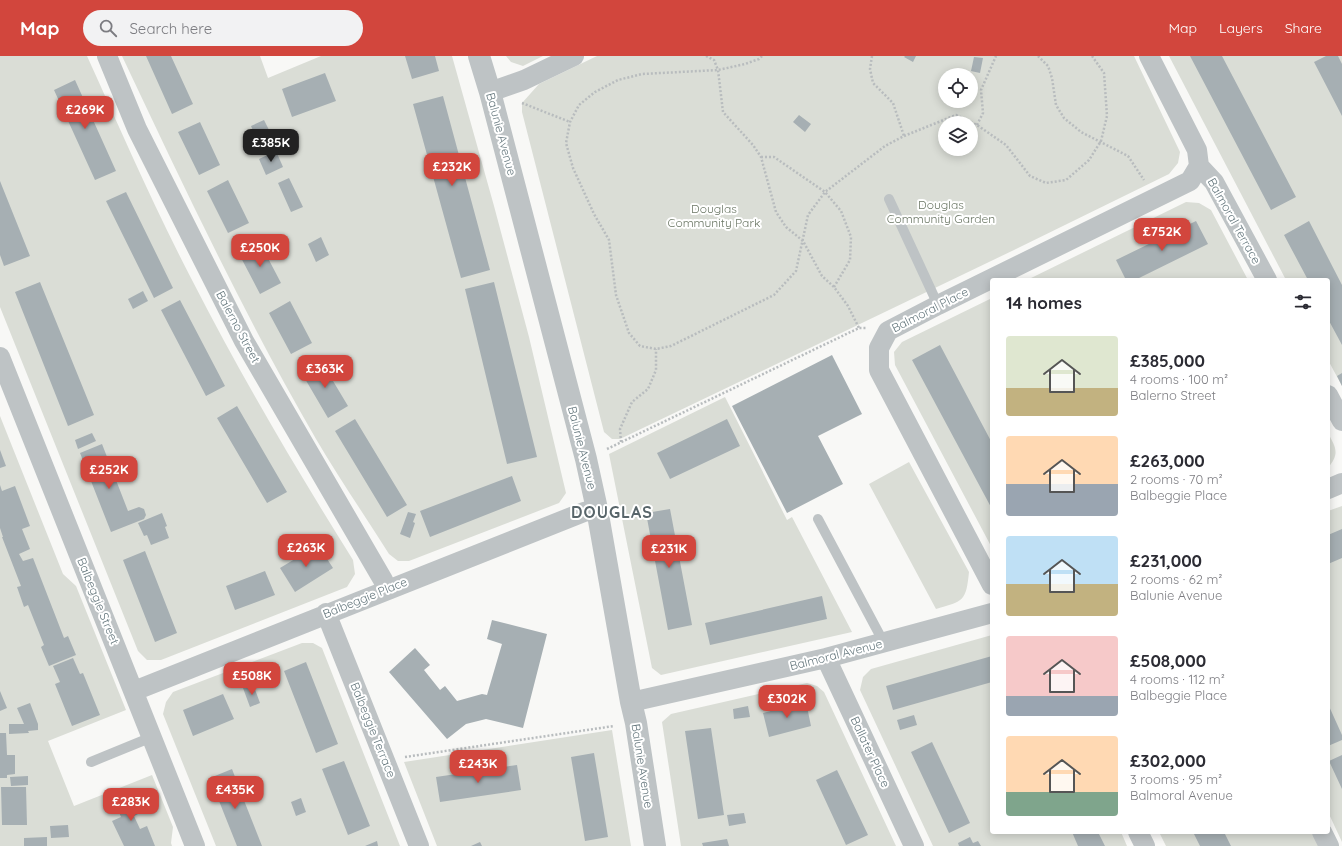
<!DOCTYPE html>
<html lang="en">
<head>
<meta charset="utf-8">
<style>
  body { margin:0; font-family:Quicksand,sans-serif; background:#f2f2f3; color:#2b2b33; height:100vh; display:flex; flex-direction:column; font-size:15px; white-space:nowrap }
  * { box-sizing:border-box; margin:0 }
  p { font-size:13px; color:#7c7c81 }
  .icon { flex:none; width:22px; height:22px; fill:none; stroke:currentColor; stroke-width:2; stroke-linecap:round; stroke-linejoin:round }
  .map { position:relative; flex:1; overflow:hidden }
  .panel { position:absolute; left:990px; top:222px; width:340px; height:556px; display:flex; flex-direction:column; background:#fff; border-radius:4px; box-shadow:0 2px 10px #0003 }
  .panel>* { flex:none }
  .fabs { position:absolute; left:938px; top:12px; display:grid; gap:8px }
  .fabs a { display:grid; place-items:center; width:40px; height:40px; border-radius:50%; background:#fff; box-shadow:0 2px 10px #0003; font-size:20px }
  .price { position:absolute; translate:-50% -34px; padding:0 9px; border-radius:8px; background:#d2463d; color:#fff; font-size:13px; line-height:26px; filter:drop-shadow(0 1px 2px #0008) }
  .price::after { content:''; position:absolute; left:50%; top:24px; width:12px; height:9px; margin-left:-6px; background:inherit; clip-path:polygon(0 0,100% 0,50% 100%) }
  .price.on { background:#222; color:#fff }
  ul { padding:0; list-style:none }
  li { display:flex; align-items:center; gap:12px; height:100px; padding:0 16px }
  li span { display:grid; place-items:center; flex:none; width:112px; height:80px; border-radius:4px; color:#555 }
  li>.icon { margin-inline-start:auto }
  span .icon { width:48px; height:48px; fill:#fffc; stroke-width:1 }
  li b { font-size:17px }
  h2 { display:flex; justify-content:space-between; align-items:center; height:48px; padding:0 16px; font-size:17px }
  header { display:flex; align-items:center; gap:24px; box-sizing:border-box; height:56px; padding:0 20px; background:#d2463d; color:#fff }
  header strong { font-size:19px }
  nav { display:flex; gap:22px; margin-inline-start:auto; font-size:14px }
  .search { width:280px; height:36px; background:#f2f2f3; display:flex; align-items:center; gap:10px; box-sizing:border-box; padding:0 14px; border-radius:22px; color:#7c7c81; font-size:15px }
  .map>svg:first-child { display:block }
  .green { fill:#daddd6; fill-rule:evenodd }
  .building { fill:#a6afb3 }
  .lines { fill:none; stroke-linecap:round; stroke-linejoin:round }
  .path { stroke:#b8bcbe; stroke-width:2.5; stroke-dasharray:2 2; stroke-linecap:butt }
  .service { stroke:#bec3c5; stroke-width:10 }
  .minor { stroke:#bec3c5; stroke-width:20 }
  .tertiary { stroke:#bec3c5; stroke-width:22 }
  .labels { text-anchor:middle; stroke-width:4; stroke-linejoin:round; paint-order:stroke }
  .street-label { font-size:12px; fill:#66787e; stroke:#fff }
  .park-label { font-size:12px; fill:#6b7765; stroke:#fff }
  .district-label { font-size:16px; font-weight:bold; letter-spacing:1px; fill:#58656a; stroke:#fff }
</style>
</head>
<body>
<header>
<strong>Map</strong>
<div class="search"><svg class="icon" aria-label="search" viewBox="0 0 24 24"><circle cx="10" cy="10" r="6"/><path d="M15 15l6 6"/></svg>Search here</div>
<nav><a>Map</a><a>Layers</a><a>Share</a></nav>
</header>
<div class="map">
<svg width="1342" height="790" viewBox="0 0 1342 790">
  <rect width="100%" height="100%" fill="#f8f8f6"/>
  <path class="green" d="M0 0H87C121 75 154 151 192 224 241 320 296 413 353 504L355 518 347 531 161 604H147L138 595 0 251Z
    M122 0H260L268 22 321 0H452L494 150 529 281 566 437 559 447 409 505H398L389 498C365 460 339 422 316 383 244 259 183 129 122 0Z
    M506 0H543L523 10 511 6Z
    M597 0H1134L1180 96 1178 107 1169 118 1014 194 620 383H612L604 376 522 56V47L539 28ZM945 19H971V45H945ZM945 67H971V93H945Z
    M1169 0H1342V330L1328 304V224H1286Z
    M1186 146 1199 147 1211 154 1248 224H1027Z
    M992 242V492L895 309 894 296 902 286Z
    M725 341 787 464 792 461 852 576 661 619 652 612 609 398Z
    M0 360 63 518 76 530 126 654 48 685 74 750 152 719 173 771 171 787 172 790H0Z
    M1328 377C1336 392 1340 397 1328 412Z
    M909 406 969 516C966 545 964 545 936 553L869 428Z
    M1342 450V786L1328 756V455Z
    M992 579V776H1121L1127 790H933L860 634 863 621 871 613Z
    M302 587H313L322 592 400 790H216L163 658 166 646 173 636Z
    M807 627 817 630 824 636 896 790H681L662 666 671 658Z
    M612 674 631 790H437L404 706Z
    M1159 776H1315L1321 790H1166Z"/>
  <path class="building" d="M146 0H171L193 48 172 58Z
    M405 0H435L439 15 412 23Z
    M905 0H916L913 6 904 1Z
    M1190 0H1222L1296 141 1271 154Z
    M1326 0H1338L1342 8V60L1314 6Z
    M974 1 983 2 980 17 971 15Z
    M325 17 336 45 292 61 282 33Z
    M75 24 116 115 95 124 54 34Z
    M443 40 490 214 461 222 413 48Z
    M799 59 811 68 805 76 793 66Z
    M264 64 277 90 263 97 251 70Z
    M200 66 220 109 199 119 178 76Z
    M276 95 283 111 266 119 259 103Z
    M289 122 303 151 291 156 278 127Z
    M228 124 249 167 228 177 207 135Z
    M0 125 30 200 4 210 0 199Z
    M126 136 173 232 154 242 106 145Z
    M1196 165 1208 188 1135 224H1126L1116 204Z
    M1309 165 1342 229V289L1328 263V224H1308L1284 179Z
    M321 181 329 199 316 206 308 188Z
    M259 185 281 227 260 238 238 196Z
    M40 226 94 359 68 370 15 236Z
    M494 226 537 401 507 408 465 233Z
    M143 235 148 245 133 253 128 243Z
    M180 244 225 330 206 340 161 254Z
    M290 245 312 287 291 298 269 257Z
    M940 289 992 387V453L912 304Z
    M832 299 862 358 818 380 843 428 787 457 732 350Z
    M321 305 348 350 328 362 301 316Z
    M1342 317V330L1337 320Z
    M237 350 287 436 267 447 217 362Z
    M355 363 407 449 387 461 335 375Z
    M727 363 740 390 670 423 657 397Z
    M92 377 96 385 78 393 75 384Z
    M102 388 128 455 139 451 144 453 146 459 144 463 111 476 80 397Z
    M0 394 6 410 0 412Z
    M512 420 521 445 430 481 420 455Z
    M0 429 2 435 15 430 30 470 22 473 30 493 19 498 23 505 33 502 64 582 68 580 76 599 49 610 41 591 44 589 28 549 24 551 17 531 21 530 2 481H3L0 472Z
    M670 453 692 569 668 574 646 457Z
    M408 456 416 458 413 466 415 467 410 482 400 478Z
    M162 457 167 470 165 471 169 482 151 489 147 479 144 480 138 467Z
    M1342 473V502L1328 508V479Z
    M318 489 333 512 295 536 280 512Z
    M145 495 177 577 155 586 123 504Z
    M265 515 275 539 235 554 226 530Z
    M822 540 827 563 710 589 705 567Z
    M492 564 547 578 523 672 486 663 466 668 447 683 389 616 415 592 430 609 424 614 440 634 445 630 457 645 482 638 487 639 502 588 487 583Z
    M992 600V626L893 654 886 630Z
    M73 602 80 618 83 617 100 659 72 670 55 628 60 626 53 610Z
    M306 606 338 688 316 697 284 615Z
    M253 628 260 647 250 651 243 632Z
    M0 635 7 652 0 655Z
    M223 638 234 663 193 680 183 654Z
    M806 646 811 670 769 681 763 657Z
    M30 647 38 668V674L28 675 29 677 9 678V668H24L17 652Z
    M1328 648 1342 679V684L1328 690Z
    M748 650 750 661 734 663 733 653Z
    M914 659 917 669 900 674 897 664Z
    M711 672 724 759 698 763 685 675Z
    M0 677H6L7 699H15V718L7 719V722H0Z
    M932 686 970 767 949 777 911 696Z
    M594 697 608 781 585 785 571 701Z
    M1342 699V733L1329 705Z
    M344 705 370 770 348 779 322 713Z
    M517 709 521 734 440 746 436 721Z
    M232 713 245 747 262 790H237L223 755 210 722Z
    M837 714 868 779 846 789 816 724Z
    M28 720V729L11 730 10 721Z
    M1 731H26L27 769H2Z
    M136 735 144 755 134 760 140 773 147 770 155 790H124L112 765 121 761 114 744Z
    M301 742 306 756 296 760 291 746Z
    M744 757 746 767 729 770 727 759Z
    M68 769 69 781 51 782 50 770Z
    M1072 776H1098L1105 790H1078Z
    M1193 776H1224L1231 790H1200Z
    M47 781V790H24V782Z
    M970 781 973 787 978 785 981 790H959L958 787Z
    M727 783 729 790H703L702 787Z
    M377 785 378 790H365Z
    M480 786 482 790H471Z"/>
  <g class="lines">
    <path class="path" d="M706 0 714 4 718 14 723 56 753 89 761 101 776 156 786 171 803 185 822 220 834 231 848 250 859 272
      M762 0 759 3 745 8 718 14 642 18 618 24 595 36 579 49 570 66 566 87 573 112 594 158 609 184 616 239 629 277 640 290 656 293 671 290 774 239 796 215 808 159 825 136 885 90 904 80 956 59 977 69 1006 89 1030 120 1046 127 1066 124 1089 104 1101 85 1107 60 1104 17 1092 0
      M872 0 870 13 873 27 893 47 904 80
      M1038 0 1048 10 1052 22 1056 49 1064 62 1081 76 1128 100 1144 124
      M522 47 570 66
      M977 69 983 57 981 34 996 0
      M761 101H774L825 136 841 155 851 181 850 204 834 231
      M621 386 620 373 632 346 648 333 656 314V293
      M607 393 859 272H866
      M405 701 614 670"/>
    <path class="service" d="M889 143 938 249
      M818 463 884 587
      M91 706 152 681"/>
    <path class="minor" d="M107 0 137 73 244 285 383 524 387 533
      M1149 0 1197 94 1199 110 1214 126 1267 224
      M490 36 524 24 574 0
      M0 301 195 790
      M1328 339 1342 365
      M1328 433 1342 427
      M992 529 879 314V292L888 275 938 249 1190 125 1199 110
      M326 557 419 790
      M826 602 914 790
      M134 635 584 456 597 453
      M631 646 826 602 992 557
      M1138 776 1145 790
      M1322 776 1329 790"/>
    <path class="tertiary" d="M479 0 490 36 586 403 597 453 631 646 636 667 655 790"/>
  </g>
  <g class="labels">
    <g class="street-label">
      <text transform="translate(501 78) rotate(75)" y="4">Balunie Avenue</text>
      <text transform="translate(1234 165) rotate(61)" y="4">Balmoral Terrace</text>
      <text transform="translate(930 254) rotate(-27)" y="4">Balmoral Place</text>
      <text transform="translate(238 271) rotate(62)" y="4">Balerno Street</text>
      <text transform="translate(582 392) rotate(76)" y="4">Balunie Avenue</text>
      <text transform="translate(365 542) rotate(-22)" y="4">Balbeggie Place</text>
      <text transform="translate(98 545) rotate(68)" y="4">Balbeggie Street</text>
      <text transform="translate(836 599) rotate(-14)" y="4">Balmoral Avenue</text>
      <text transform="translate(373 674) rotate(68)" y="4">Balbeggie Terrace</text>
      <text transform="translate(870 696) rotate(65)" y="4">Ballater Place</text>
      <text transform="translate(642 710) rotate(81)" y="4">Balunie Avenue</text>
    </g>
    <g class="park-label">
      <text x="941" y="153">Douglas<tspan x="941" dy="14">Community Garden</tspan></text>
      <text x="714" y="157">Douglas<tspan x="714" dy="14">Community Park</tspan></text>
    </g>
    <g class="district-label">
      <text x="612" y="462">DOUGLAS</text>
    </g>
  </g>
</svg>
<div class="fabs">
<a><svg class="icon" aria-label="locate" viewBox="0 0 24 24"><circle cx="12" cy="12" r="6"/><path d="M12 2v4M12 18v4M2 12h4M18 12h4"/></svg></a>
<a><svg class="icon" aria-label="layers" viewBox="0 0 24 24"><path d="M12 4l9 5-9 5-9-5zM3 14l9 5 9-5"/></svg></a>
</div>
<b class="price" style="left:85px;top:74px">£269K</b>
<b class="price on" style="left:271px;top:107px">£385K</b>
<b class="price" style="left:452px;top:131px">£232K</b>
<b class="price" style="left:1162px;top:196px">£752K</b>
<b class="price" style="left:260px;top:212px">£250K</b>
<b class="price" style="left:325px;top:333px">£363K</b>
<b class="price" style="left:109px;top:434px">£252K</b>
<b class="price" style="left:306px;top:512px">£263K</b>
<b class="price" style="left:669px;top:513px">£231K</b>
<b class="price" style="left:252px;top:640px">£508K</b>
<b class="price" style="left:787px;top:663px">£302K</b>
<b class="price" style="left:478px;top:728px">£243K</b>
<b class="price" style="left:235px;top:754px">£435K</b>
<b class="price" style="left:131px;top:766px">£283K</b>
<section class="panel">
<h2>14 homes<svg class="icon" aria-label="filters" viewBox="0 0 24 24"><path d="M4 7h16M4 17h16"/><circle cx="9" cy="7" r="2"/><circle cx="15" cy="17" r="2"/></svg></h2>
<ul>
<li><span style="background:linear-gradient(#dfe7d0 65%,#c2b280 0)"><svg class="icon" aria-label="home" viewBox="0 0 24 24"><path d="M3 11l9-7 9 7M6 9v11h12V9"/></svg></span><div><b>£385,000</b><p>4 rooms · 100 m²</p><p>Balerno Street</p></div></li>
<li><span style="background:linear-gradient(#ffd9b3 60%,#9aa5b1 0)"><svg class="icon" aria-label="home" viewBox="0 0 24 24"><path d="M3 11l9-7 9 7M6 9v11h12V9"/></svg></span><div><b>£263,000</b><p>2 rooms · 70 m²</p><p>Balbeggie Place</p></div></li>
<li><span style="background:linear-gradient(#bfe0f5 60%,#c2b280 0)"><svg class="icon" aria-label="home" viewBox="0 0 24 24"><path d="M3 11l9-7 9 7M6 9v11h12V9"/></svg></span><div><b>£231,000</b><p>2 rooms · 62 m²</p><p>Balunie Avenue</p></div></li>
<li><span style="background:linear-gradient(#f6c9c9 75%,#9aa5b1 0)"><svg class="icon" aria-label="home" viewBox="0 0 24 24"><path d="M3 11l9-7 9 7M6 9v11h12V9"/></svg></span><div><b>£508,000</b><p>4 rooms · 112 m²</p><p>Balbeggie Place</p></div></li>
<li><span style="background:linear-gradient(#ffd9b3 70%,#7fa58c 0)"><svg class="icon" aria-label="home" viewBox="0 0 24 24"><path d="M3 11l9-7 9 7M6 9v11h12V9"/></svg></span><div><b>£302,000</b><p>3 rooms · 95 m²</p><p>Balmoral Avenue</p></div></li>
</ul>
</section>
</div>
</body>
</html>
